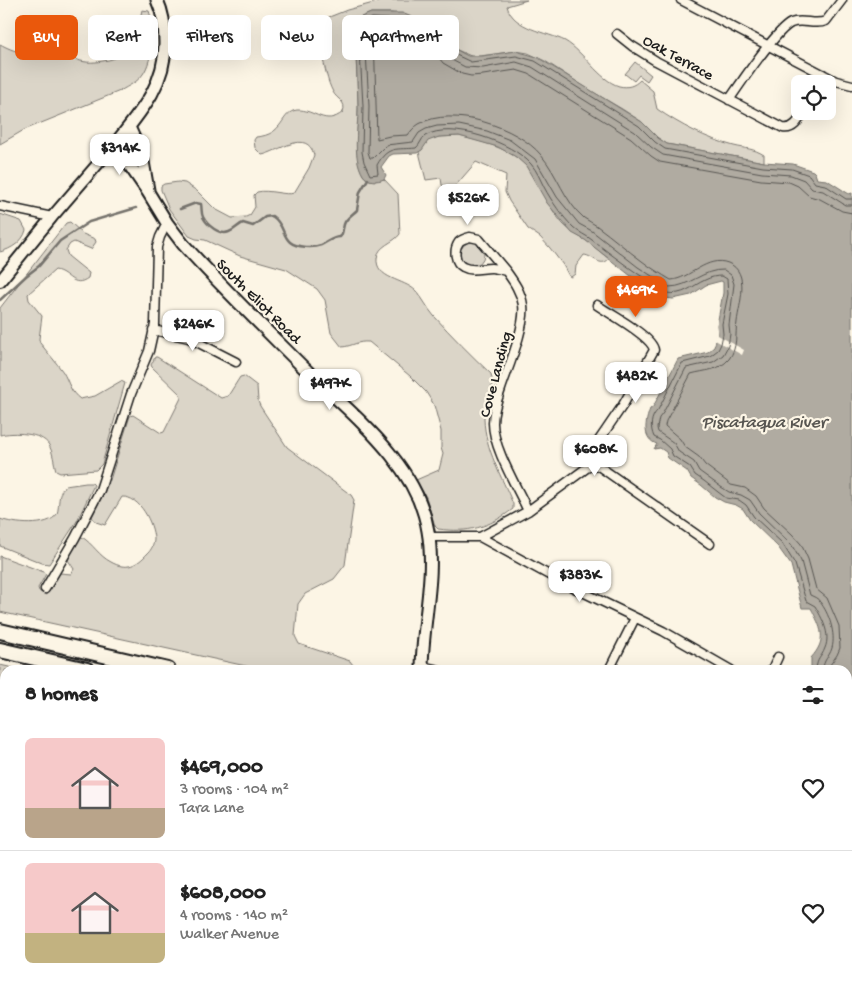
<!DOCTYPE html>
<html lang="en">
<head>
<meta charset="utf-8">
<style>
  body { margin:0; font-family:"Gochi Hand",sans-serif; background:#f2f2f2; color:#222; height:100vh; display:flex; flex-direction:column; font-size:19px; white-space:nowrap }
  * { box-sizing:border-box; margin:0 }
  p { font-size:16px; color:#767676 }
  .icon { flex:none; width:28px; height:28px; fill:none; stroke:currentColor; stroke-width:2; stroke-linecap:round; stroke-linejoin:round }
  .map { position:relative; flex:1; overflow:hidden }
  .details { position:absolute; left:0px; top:665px; width:852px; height:321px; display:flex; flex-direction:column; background:#fff; border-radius:15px 15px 0 0; box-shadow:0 5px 20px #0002 }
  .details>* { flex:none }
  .banner { position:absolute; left:15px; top:15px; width:500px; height:45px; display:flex; gap:10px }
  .tools { position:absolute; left:791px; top:75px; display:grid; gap:10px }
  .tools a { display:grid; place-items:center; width:45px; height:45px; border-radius:8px; background:#fff; box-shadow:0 5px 20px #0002; font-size:25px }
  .price { position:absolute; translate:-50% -42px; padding:0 11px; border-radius:10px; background:#fff; color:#222; font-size:16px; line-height:32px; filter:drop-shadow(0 1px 2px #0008) }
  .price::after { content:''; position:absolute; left:50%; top:30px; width:15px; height:11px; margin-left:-8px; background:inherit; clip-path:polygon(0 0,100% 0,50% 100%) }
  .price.selected { background:#ea580c; color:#fff }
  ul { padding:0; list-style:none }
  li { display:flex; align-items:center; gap:15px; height:125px; padding:0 25px }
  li+li { border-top:1px solid #e0e0e0 }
  li span { display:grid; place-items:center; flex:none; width:140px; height:100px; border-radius:8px; color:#555 }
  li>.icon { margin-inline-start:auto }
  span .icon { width:60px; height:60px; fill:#fffc; stroke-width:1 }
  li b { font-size:21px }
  h2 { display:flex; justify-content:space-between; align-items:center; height:60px; padding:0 25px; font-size:21px }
  .pill { padding:0 18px; border-radius:8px; background:#fff; box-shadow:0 5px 20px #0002; font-size:18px; line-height:45px }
  .pill.selected { background:#ea580c; color:#fff }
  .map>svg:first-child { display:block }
  .green { fill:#dbd5c8; stroke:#7c7872 }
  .water { fill:#b0aba1; stroke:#75726c }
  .pier { fill:#fcf5e5 }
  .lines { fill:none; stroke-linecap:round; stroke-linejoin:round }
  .shore { stroke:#575551; stroke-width:1 }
  .stream { stroke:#75726c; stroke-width:2.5 }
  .minor-casing { stroke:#1c1c1c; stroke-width:11 }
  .tertiary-casing { stroke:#1c1c1c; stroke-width:14 }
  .secondary-casing { stroke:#1c1c1c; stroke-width:15 }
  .motorway-casing { stroke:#1c1c1c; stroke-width:18 }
  .minor { stroke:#fcf5e5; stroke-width:8 }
  .tertiary { stroke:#fcf5e5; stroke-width:10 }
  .secondary { stroke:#fcf5e5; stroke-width:11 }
  .motorway { stroke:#fcf5e5; stroke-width:14 }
  .labels { text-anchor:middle; stroke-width:4.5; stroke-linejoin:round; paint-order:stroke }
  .street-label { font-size:16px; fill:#1c1c1c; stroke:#fcf5e5 }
  .water-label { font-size:18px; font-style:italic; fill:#575551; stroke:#fcf5e5 }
</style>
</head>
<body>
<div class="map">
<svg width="852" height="986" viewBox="0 0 852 986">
  <rect width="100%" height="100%" fill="#fcf5e5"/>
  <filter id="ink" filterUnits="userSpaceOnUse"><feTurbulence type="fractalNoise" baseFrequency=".02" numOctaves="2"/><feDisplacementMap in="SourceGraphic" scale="10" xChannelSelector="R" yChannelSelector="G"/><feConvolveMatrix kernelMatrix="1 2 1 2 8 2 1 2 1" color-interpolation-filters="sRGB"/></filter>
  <g filter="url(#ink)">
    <path class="green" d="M385 0H527L507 6C513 29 547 32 565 41 584 52 599 80 619 86 628 88 634 86 640 80L653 91 657 109C680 125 707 139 734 146 746 149 753 148 764 155V162L667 144 658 138 642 122 622 109 588 89 545 61 528 53 516 51 473 57 455 49 442 31 417 20 392 13H371L356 19C355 47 357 75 358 103 359 126 352 154 363 175 367 182 377 181 384 179L398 194 400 234C394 243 378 245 377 258 375 279 404 279 416 291 423 298 427 308 434 316 452 336 471 355 491 374 496 390 483 403 484 419 485 449 502 477 513 504V509C488 528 469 533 438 529L435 526 426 497 416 480 439 470 443 454 441 448V431L434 405 426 392 410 376 369 342C357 341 353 346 342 347L331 333 325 300 317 289 286 269 240 256 205 240 196 239 189 236 169 209 161 190V186L164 184 178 182 185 183 197 191 215 209 232 218 246 217 250 215 255 207 254 195 257 192C269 189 286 196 294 193L309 168 314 155C307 128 278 152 262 155L255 148 254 140 256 137C285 135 280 112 297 110 315 109 325 127 343 112 347 101 337 100 333 92 327 81 325 67 322 55 314 46 304 49 293 51 288 47 284 40 286 34L347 10Z
      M142 10 149 11C155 27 153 60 143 74 138 82 128 86 120 91L24 130 0 144V44C13 51 32 59 46 48 49 46 51 42 54 40 61 43 62 52 73 58 83 63 92 63 103 61 133 57 136 36 142 10Z
      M635 62 651 75 647 81 639 75 634 81 625 74Z
      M459 136C486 143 517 149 533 175 543 192 550 209 563 224 570 231 576 235 585 240 593 245 601 253 609 259 600 268 594 256 584 255L576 266 575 274 571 277 569 276 563 265 550 248 540 237 528 229 509 201 505 192 506 175 476 162 450 192 442 185 441 178 426 180 419 152 426 142 430 139 439 137Z
      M0 214 21 221 26 230C23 242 11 249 0 252Z
      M70 222 83 234 95 239 96 242 91 249 74 242 70 244 66 250 68 256 89 273 88 278C73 289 69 272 55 270L28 294 29 300 42 316 39 339 40 343C48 353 56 362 63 372 69 382 70 392 80 399L95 396 121 381 125 383 102 464 96 470 60 473 56 471C54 463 53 452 49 445 41 432 13 432 0 435V308L66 223Z
      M460 254a12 12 0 1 1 24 0a12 12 0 1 1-24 0Z
      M155 357H157L221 398 228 396 240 377 244 376 257 386 258 401 260 406 287 447 351 495 354 500 345 565 334 579 305 594 298 604 295 636 299 644 350 661 353 665V670H264L0 612V556L44 572 46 574 38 588 39 591 46 595 60 573 71 574 74 569 68 560 79 538 82 537C93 544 99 556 111 562 127 571 137 565 148 553 151 550 154 545 154 539 153 523 140 496 122 497L105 525 96 522 92 517 110 480 130 416 133 415 161 433 164 432 181 398 180 394 152 367 151 365Z
      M86 483H92L94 485 77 521 49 564 42 563 0 546V519C14 524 48 528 57 514 60 504 57 494 65 486Z
      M0 665 22 670H5V710L0 707Z
      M0 852 5 855V981H193L198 986H0Z"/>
    <path class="water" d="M371 13H402L438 28 444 33 455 49 468 56H482L516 51 537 57 642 122 658 138 667 144 764 162 793 164 813 171 815 173 817 179 827 180 849 194 852 193V986H625L633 981H848V670H813L811 669V658C828 639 821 628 811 608H802L791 565 778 547 750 520 743 509 736 505 724 502 715 497 701 485 691 478 687 471 668 458 666 452 660 448 654 449 657 444C642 439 645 422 650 409L653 407 678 359 708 352 714 347 718 334 717 325 723 293V282L721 281 706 285 691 295 673 299 665 298 631 276 585 240 572 233 547 203 526 166 516 157 498 147 459 136 439 137 428 141 422 150 417 153 393 154 389 156 381 167 386 175 384 179C377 182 368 182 363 175 351 155 359 126 358 103 357 75 355 47 356 19Z
      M252 981H307L330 986H253Z
      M408 981H467L469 986H405Z"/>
    <path class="pier" d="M716 334 744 350 742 355 715 340Z"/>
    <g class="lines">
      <path class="shore" d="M816 670C817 657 821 659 825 648 831 634 822 618 815 606L806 601 795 564 782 543 754 517 746 505 739 500 726 498 718 492 704 481 695 475 690 467 673 456 670 449 660 440 654 437C650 428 650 417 658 410L682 363 710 356 718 350 721 344 723 334 722 324 728 294 727 279 722 276C716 276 711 277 705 280 692 286 683 296 667 293 641 277 617 259 592 240 586 235 579 233 573 227 562 216 552 202 544 187 540 179 537 171 531 164 513 143 451 120 425 136 421 139 420 145 416 148 397 150 388 145 377 165L378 174 370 175 364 162 362 152 363 106 360 51 361 23 372 18 406 20 419 27 439 34 452 53 471 62 516 56 535 61 639 126 655 142 665 149 763 167 792 169 809 175 815 183 825 185 846 199H852
        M823 670C823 659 829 658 832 648 836 634 829 613 820 602 818 598 814 597 810 595L801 561 791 544 759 513 750 500 741 495 729 492 721 487 699 471 694 462 679 452 674 443 658 432 657 428 659 418 663 413 686 368 713 362 723 355 728 346 730 334 729 325 734 284 731 275 724 270C703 269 690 287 669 287L638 267 592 231 579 224 557 197 535 159 510 140 487 131 459 125 437 126 426 129 419 133 413 142 386 145 373 158H370L368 152 369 106 366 51 367 27 373 24 403 26 416 33 435 39 448 58 465 67 483 68 516 62 532 67 635 132 651 147 663 155 762 173 791 175 804 180 812 189 823 191 845 205H852
        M830 670V665L837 655 840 648 839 626 827 598 816 589 808 559 801 544 792 534 764 508 756 496 745 488 731 485 726 481 705 465 699 457 685 447 680 439 665 426 666 421 691 374C705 370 719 371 729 359 738 347 735 335 737 322 739 304 751 272 728 263 707 255 690 279 671 280 661 274 651 268 642 261 627 250 612 237 597 226 593 223 588 221 584 218 564 201 558 175 541 155 518 127 452 105 419 124 414 127 411 131 408 135L390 136 377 139 374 33 376 32H399L413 40 429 45 443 63 462 74 471 76 483 75 516 70 529 74 631 138 651 156 660 162 761 180 789 182 798 186 809 196 820 199 842 211 852 213"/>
      <path class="stream" d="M180 209 196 203 201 204C202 209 201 213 203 217 207 225 220 236 229 232 235 230 238 225 243 223L253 226 265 217 272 216C284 224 282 235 290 242 297 248 313 248 321 245 328 242 332 237 340 237 344 233 342 227 345 222 348 217 353 214 357 210L360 192 368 179
        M0 300 26 276 39 266 60 241 69 235 89 222 136 208"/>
      <g class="minor-casing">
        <path id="minor" d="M681 0 836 81 852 85
          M617 34 632 46 656 61 783 128C794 130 799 120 804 111
          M818 84 823 74
          M729 100C741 83 775 31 791 23 802 18 814 26 826 21L842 0
          M0 206 52 217
          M470 237 479 239 506 271C501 270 496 268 491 268 481 268 472 272 463 267 455 263 453 250 459 242 462 239 466 238 470 237Z
          M506 271C514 282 521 292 523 305 526 326 508 368 501 389 497 400 493 411 493 423 493 448 517 487 528 511
          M153 330 189 338 236 362
          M592 464 590 456 593 449 623 405 654 350C652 336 610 314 597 305
          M429 537H480L560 581 663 631 731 670
          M480 537 528 511 592 464 600 467 710 544
          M45 589 75 538 100 490 131 394 149 351 155 324 157 247 160 237 167 223
          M422 666 439 670
          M609 670 635 618
          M772 670 778 657
          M0 746 5 750"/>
      </g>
      <g class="tertiary-casing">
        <path id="tertiary" d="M0 281 52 217 115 144"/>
      </g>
      <g class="secondary-casing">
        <path id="secondary" d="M157 0C163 13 165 27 165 42 166 84 140 113 115 144L148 192 167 223 183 244C220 285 260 324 299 363 346 410 417 461 428 531 436 576 422 624 422 670
          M129 127 142 156 148 190
          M477 981 478 986"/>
      </g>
      <g class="motorway-casing">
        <path id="motorway" d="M0 631 168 670
          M0 650 87 670
          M848 836 852 837
          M848 852 852 853"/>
      </g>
      <use href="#minor" class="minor"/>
      <use href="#tertiary" class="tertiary"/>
      <use href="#secondary" class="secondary"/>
      <use href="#motorway" class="motorway"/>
    </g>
  </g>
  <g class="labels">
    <g class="street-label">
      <text transform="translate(679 56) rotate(29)" y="6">Oak Terrace</text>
      <text transform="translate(260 300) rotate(45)" y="6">South Eliot Road</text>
      <text transform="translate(494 374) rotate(-75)" y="6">Cove Landing</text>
    </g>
    <g class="water-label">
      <text x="764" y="427">Piscataqua River</text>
    </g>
  </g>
</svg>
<div class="tools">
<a><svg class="icon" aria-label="locate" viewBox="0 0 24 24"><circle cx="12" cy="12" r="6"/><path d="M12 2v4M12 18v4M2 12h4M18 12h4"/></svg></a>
</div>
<b class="price" style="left:120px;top:176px">$314K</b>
<b class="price" style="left:468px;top:226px">$526K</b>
<b class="price selected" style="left:636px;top:318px">$469K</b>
<b class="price" style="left:193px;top:352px">$246K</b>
<b class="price" style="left:636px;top:404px">$482K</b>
<b class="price" style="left:330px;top:411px">$497K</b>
<b class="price" style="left:595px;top:477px">$608K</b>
<b class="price" style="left:580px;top:603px">$383K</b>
<div class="banner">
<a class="pill selected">Buy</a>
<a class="pill">Rent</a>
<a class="pill">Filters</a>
<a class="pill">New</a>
<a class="pill">Apartment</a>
</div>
<section class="details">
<h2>8 homes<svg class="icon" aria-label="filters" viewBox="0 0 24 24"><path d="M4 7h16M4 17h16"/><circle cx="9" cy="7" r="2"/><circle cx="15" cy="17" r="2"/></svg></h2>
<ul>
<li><span style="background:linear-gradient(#f6c9c9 70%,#b9a48a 0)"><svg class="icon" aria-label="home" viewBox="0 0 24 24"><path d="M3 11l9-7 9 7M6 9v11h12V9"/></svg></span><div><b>$469,000</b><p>3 rooms · 104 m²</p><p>Tara Lane</p></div><svg class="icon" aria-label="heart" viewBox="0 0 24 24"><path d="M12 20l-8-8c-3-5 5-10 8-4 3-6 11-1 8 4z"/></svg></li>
<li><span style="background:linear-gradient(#f6c9c9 70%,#c2b280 0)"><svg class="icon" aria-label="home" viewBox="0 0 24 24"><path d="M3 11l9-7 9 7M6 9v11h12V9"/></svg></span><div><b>$608,000</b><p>4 rooms · 140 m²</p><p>Walker Avenue</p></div><svg class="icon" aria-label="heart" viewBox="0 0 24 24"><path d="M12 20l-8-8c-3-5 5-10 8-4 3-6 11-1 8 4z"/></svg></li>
</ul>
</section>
</div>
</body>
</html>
